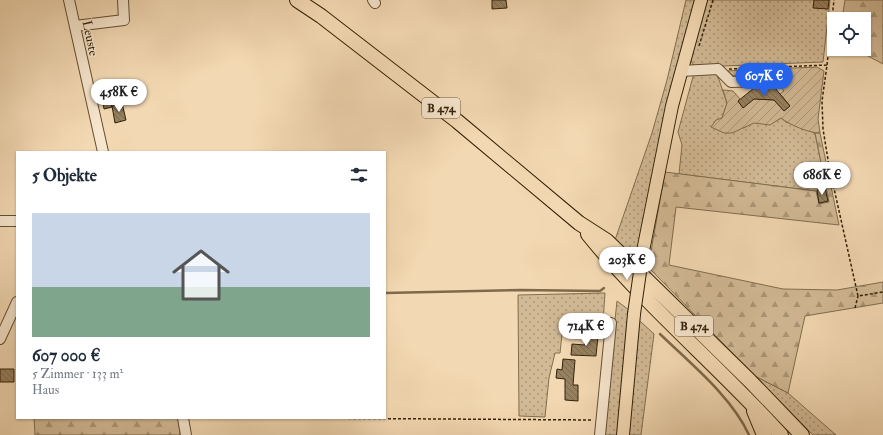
<!DOCTYPE html>
<html lang="de">
<head>
<meta charset="utf-8">
<style>
  body { margin:0; font-family:"IM FELL Double Pica",serif; background:#f6f6f7; color:#1f2937; height:100vh; display:flex; flex-direction:column; font-size:15px; white-space:nowrap }
  * { box-sizing:border-box; margin:0 }
  p { font-size:13px; color:#747a83 }
  .icon { flex:none; width:22px; height:22px; fill:none; stroke:currentColor; stroke-width:2; stroke-linecap:round; stroke-linejoin:round }
  .map { position:relative; flex:1; overflow:hidden }
  .drawer { position:absolute; left:16px; top:151px; width:370px; height:268px; display:flex; flex-direction:column; background:#fff; border-radius:0px; box-shadow:0 1px 3px #0004 }
  .drawer>* { flex:none }
  .fabs { position:absolute; left:827px; top:12px; display:grid; gap:8px }
  .fabs a { display:grid; place-items:center; width:44px; height:44px; border-radius:0px; background:#fff; box-shadow:0 1px 3px #0004; font-size:20px }
  .price { position:absolute; translate:-50% -34px; padding:0 9px; border-radius:14px; background:#fff; color:#222; font-size:13px; line-height:26px; filter:drop-shadow(0 1px 2px #0008) }
  .price::after { content:''; position:absolute; left:50%; top:24px; width:12px; height:9px; margin-left:-6px; background:inherit; clip-path:polygon(0 0,100% 0,50% 100%) }
  .price.on { background:#2563eb; color:#fff }
  ul { padding:0; list-style:none }
  li { display:grid; align-content:center; gap:8px; height:212px; padding:0 16px }
  li+li { border-top:1px solid #e0e1e3 }
  li span { display:grid; place-items:center; height:124px; border-radius:0px; color:#555 }
  li>.icon { margin-inline-start:auto }
  span .icon { width:72px; height:72px; fill:#fffc; stroke-width:1 }
  li b { font-size:17px }
  h2 { display:flex; justify-content:space-between; align-items:center; height:48px; padding:0 16px; font-size:17px }
  .map>svg:first-child { display:block }
  .grass { fill:url(#grass-dots); stroke:#826e4e }
  .forest { fill:url(#forest-firs); stroke:#826e4e }
  .garden { fill:url(#garden-furrows); stroke:#826e4e }
  .lines { fill:none; stroke-linecap:round; stroke-linejoin:round }
  .stream { stroke:#7e6a4b; stroke-width:2.5 }
  .building { fill:url(#building-back-hatch); stroke:#322107 }
  .minor-casing { stroke:#624f32; stroke-width:12 }
  .major-casing { stroke:#322107; stroke-width:14 }
  .highway-casing { stroke:#322107; stroke-width:16 }
  .path { stroke:#322107; stroke-width:1.5; stroke-dasharray:3 2; stroke-linecap:butt }
  .minor { stroke:#f7e6ce; stroke-width:10 }
  .major { stroke:#f3d9b3; stroke-width:12 }
  .highway { stroke:#f3d9b3; stroke-width:14 }
  .major-bridge-casing { stroke:#322107; stroke-width:14; stroke-linecap:butt }
  .major-bridge { stroke:#f3d9b3; stroke-width:12 }
  .labels { text-anchor:middle; stroke-width:3; stroke-linejoin:round; paint-order:stroke }
  .shield { fill:#f7e6ce; stroke:#6d5c43; stroke-width:1 }
  .shield-label { font-size:12px; font-weight:bold; fill:#322107 }
  .street-label { font-size:13px; fill:#322107; stroke:#f7e6ce }
</style>
</head>
<body>
<div class="map">
<svg width="883" height="435" viewBox="0 0 883 435">
  <defs>
    <pattern id="grass-dots" width="8" height="8" patternUnits="userSpaceOnUse"><rect width="8" height="8" fill="#d2ba96"/><path d="M2 2h.1M6 6h.1" fill="none" stroke="#ab9778" stroke-width="1.8" stroke-linecap="round"/></pattern>
    <pattern id="forest-firs" width="22" height="20" patternUnits="userSpaceOnUse"><rect width="22" height="20" fill="#d2ba96"/><path d="M5 1l3.5 6h-7zM16 11l3.5 6h-7z" fill="#ab9778"/></pattern>
    <pattern id="garden-furrows" width="10" height="10" patternUnits="userSpaceOnUse"><rect width="10" height="10" fill="#d2ba96"/><path d="M-1 1l2-2M0 10L10 0M9 11l2-2" fill="none" stroke="#ab9778"/></pattern>
    <pattern id="building-back-hatch" width="6" height="6" patternUnits="userSpaceOnUse"><rect width="6" height="6" fill="#968160"/><path d="M-1 5l2 2M0 0l6 6M5-1l2 2" fill="none" stroke="#7b694d"/></pattern>
  </defs>
  <rect width="100%" height="100%" fill="#f3d9b3"/>
  <filter id="stains"><feTurbulence type="fractalNoise" baseFrequency=".005" numOctaves="4"/><feColorMatrix values="0 0 0 0 .2 0 0 0 0 .09 0 0 0 0 .02 0 0 0 .5 -.17"/></filter>
  <radialGradient id="worn" r=".72"><stop offset=".6" stop-color="#630" stop-opacity="0"/><stop offset="1" stop-color="#630" stop-opacity=".3"/></radialGradient>
  <path class="grass" d="M686 0H697L634 263 614 243 652 133 667 80Z
    M705 0H830L823 62 699 67 693 65 689 55Z
    M716 71 727 103 722 118 744 128 754 122C764 124 772 125 781 118L786 122 815 133 829 202 819 204 816 191 679 174 682 145 678 132 694 73Z
    M605 293 602 337 562 334 560 353H555L549 378 545 417 519 416 518 295Z
    M617 301 629 310 619 435H603Z
    M637 321 641 322 654 334 641 435H627Z
    M755 376 788 393 836 435H813Z"/>
  <path class="forest" d="M845 0H883V64L855 49H864V19H842Z
    M815 133H820L839 225 676 207 669 265 783 289 837 290 883 282V303L805 316 788 393 755 376 650 269 652 259 650 257 665 172 816 191 819 204 829 202Z
    M34 418H179L180 435H35Z"/>
  <path class="garden" d="M817 67 824 71 818 119 820 133C809 133 790 125 781 118L770 125 754 123 732 133H724L711 127 716 120 722 118 727 103 723 90 733 91 740 99 738 101 743 108 754 99 774 100 784 111 790 106 780 94 784 91 767 72C753 76 737 81 725 71Z"/>
  <g class="lines">
    <path class="stream" d="M385 293 521 290 600 291 604 288
      M660 334C690 363 732 397 749 435"/>
  </g>
  <path class="building" d="M492 0H506L507 8 492 9Z
    M814 0H829L828 9 813 8Z
    M754 88H775L790 106 784 111 774 100 754 99 743 108 738 101Z
    M110 101 112 107 104 109 103 102Z
    M122 103 126 120 115 123 112 106Z
    M825 188 828 201 819 203 817 190Z
    M585 336H598L596 356 571 355 572 344 585 345Z
    M563 359 575 360 573 385H578V401L565 400V379L556 378 557 369 562 370Z
    M0 369H14V382H0Z"/>
  <g class="lines">
    <g class="minor-casing">
      <path id="minor" d="M69 0 103 152
        M373 0 375 3
        M75 26 124 20 123 0
        M681 71 718 69 731 82 768 81
        M0 221H17
        M0 339 17 302
        M183 418 186 435
        M600 435 611 323"/>
    </g>
    <g class="major-casing">
      <path id="major" d="M643 251 672 106 701 0
        M623 435 634 314"/>
    </g>
    <g class="highway-casing">
      <path id="highway" d="M297 0 321 16 457 121 579 223 607 241 750 381 802 435
        M588 234C646 306 719 366 781 435
        M754 411 764 435"/>
    </g>
    <path class="path" d="M699 46 713 0
      M827 65 834 0
      M729 69 827 65 822 101 823 129 829 166 858 296 883 292
      M855 308 858 296
      M293 418 593 420"/>
    <use href="#minor" class="minor"/>
    <use href="#major" class="major"/>
    <use href="#highway" class="highway"/>
    <g class="major-bridge-casing">
      <path id="major-bridge" d="M634 314 643 251"/>
    </g>
    <use href="#major-bridge" class="major-bridge"/>
  </g>
  <g class="labels">
    <g class="shield">
      <rect x="422" y="98" width="38" height="20" rx="3"/>
      <rect x="675" y="316" width="38" height="20" rx="3"/>
    </g>
    <g class="shield-label">
      <text x="441" y="112">B 474</text>
      <text x="694" y="330">B 474</text>
    </g>
    <g class="street-label">
      <text transform="translate(91 38) rotate(78)" y="5">Leuste</text>
    </g>
  </g>
  <rect width="100%" height="100%" filter="url(#stains)"/>
  <rect width="100%" height="100%" fill="url(#worn)"/>
</svg>
<div class="fabs">
<a><svg class="icon" aria-label="locate" viewBox="0 0 24 24"><circle cx="12" cy="12" r="6"/><path d="M12 2v4M12 18v4M2 12h4M18 12h4"/></svg></a>
</div>
<b class="price on" style="left:764px;top:97px">607K €</b>
<b class="price" style="left:119px;top:113px">458K €</b>
<b class="price" style="left:822px;top:196px">686K €</b>
<b class="price" style="left:627px;top:281px">203K €</b>
<b class="price" style="left:586px;top:347px">714K €</b>
<section class="drawer">
<h2>5 Objekte<svg class="icon" aria-label="filters" viewBox="0 0 24 24"><path d="M4 7h16M4 17h16"/><circle cx="9" cy="7" r="2"/><circle cx="15" cy="17" r="2"/></svg></h2>
<ul>
<li><span style="background:linear-gradient(#c9d6e8 60%,#7fa58c 0)"><svg class="icon" aria-label="home" viewBox="0 0 24 24"><path d="M3 11l9-7 9 7M6 9v11h12V9"/></svg></span><div><b>607 000 €</b><p>5 Zimmer · 133 m²</p><p>Haus</p></div></li>
</ul>
</section>
</div>
</body>
</html>
